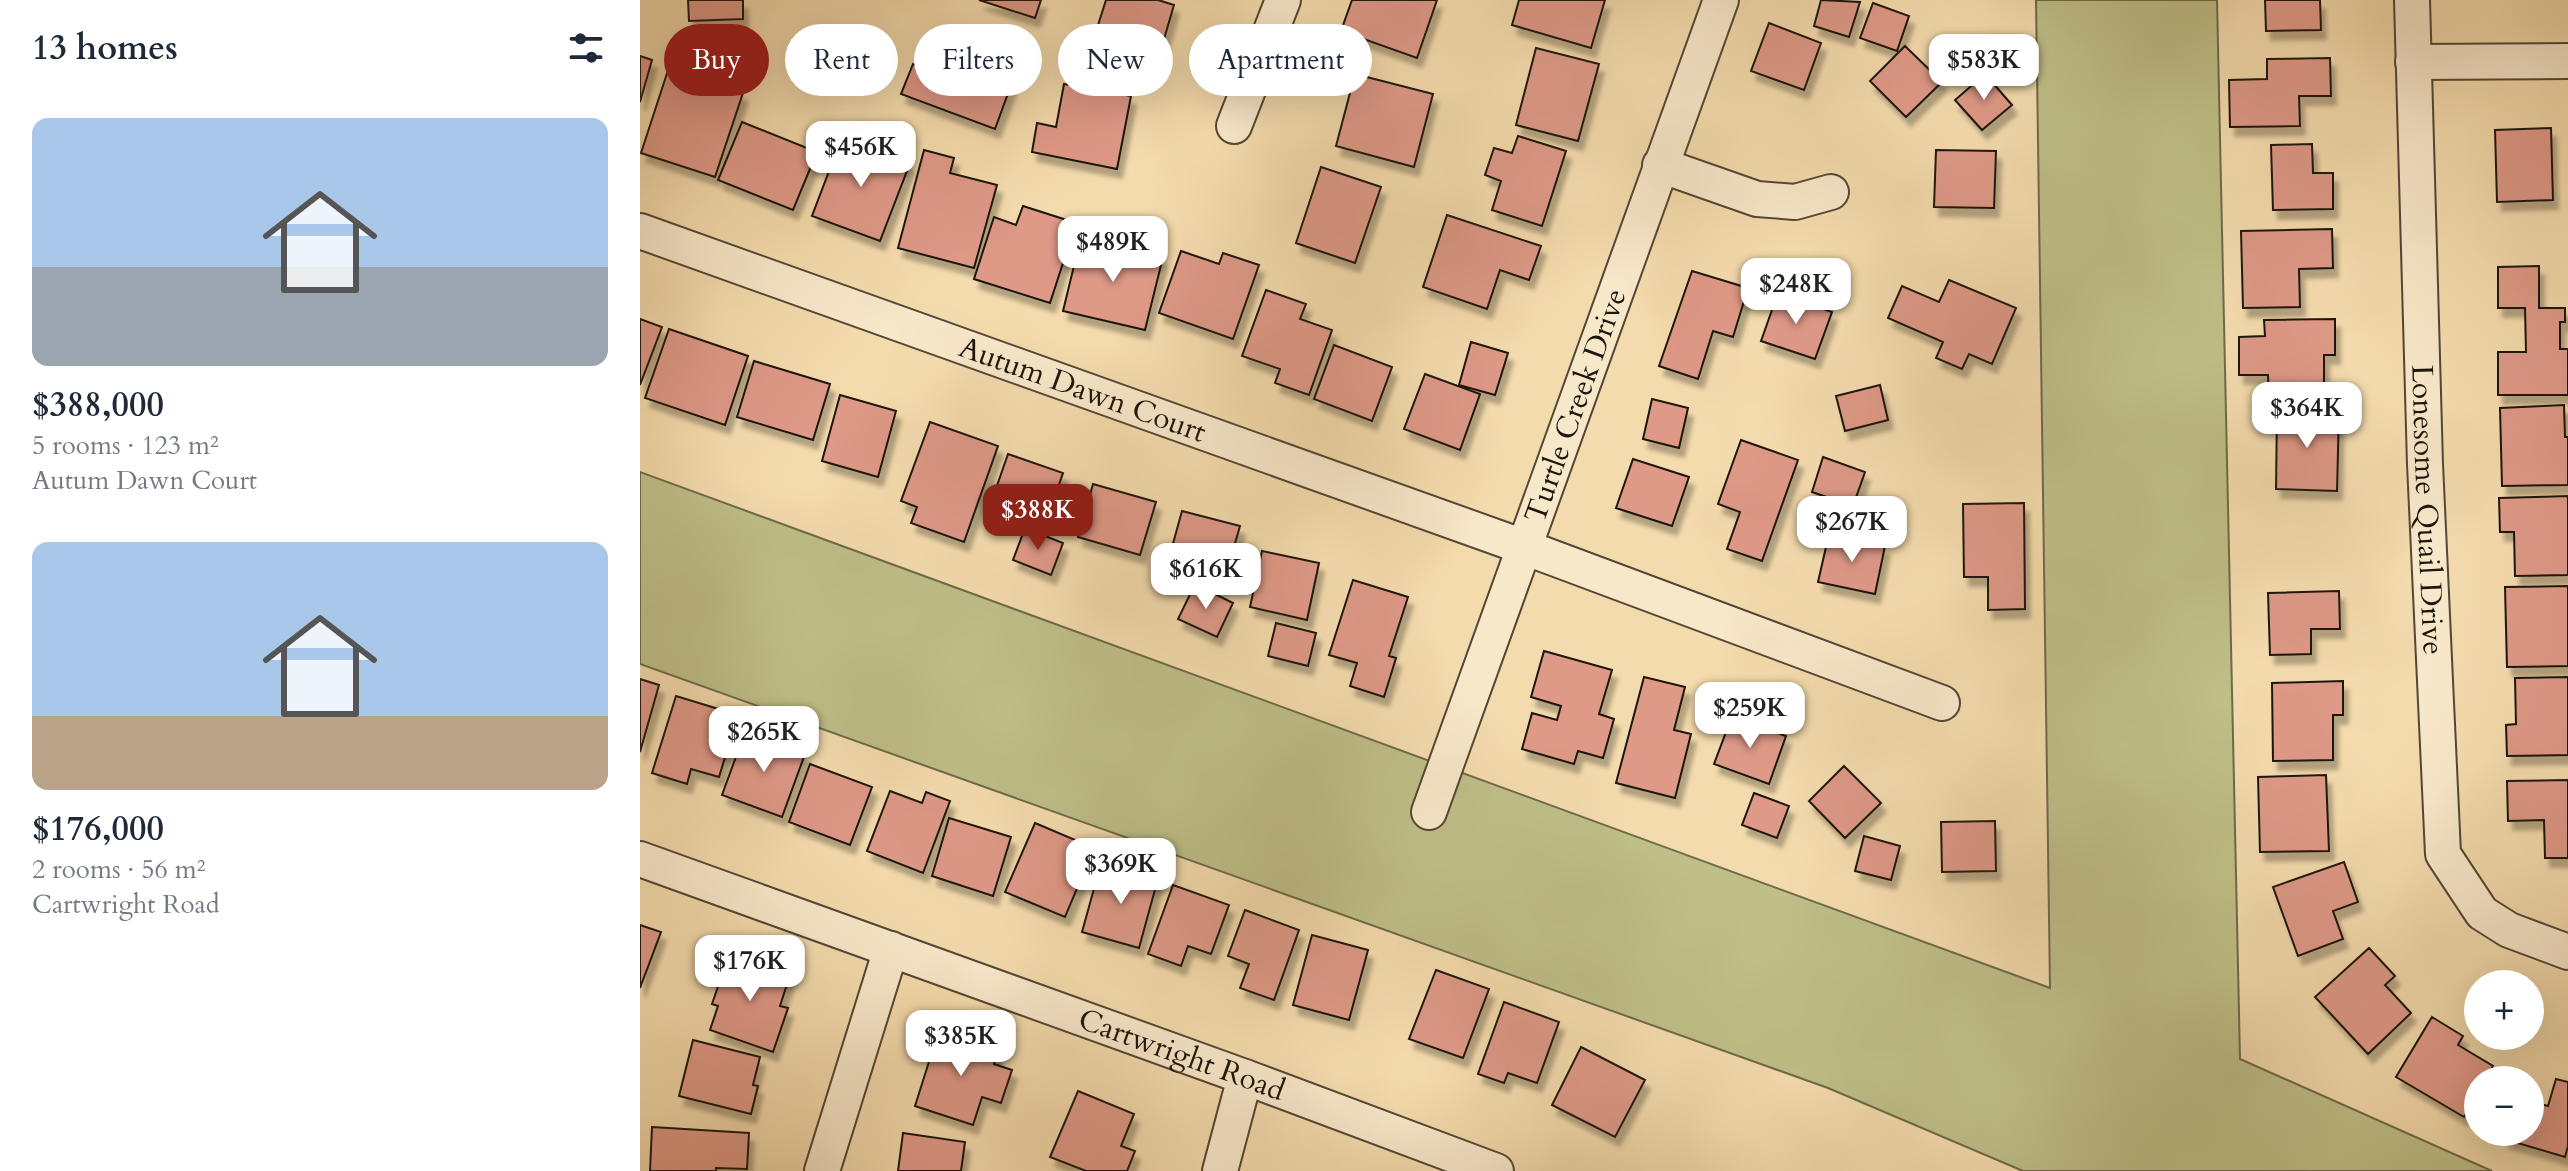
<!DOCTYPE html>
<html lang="en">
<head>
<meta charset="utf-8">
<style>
  body { margin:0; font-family:Cardo,serif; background:#f6f6f7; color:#1f2937; height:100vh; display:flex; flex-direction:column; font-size:30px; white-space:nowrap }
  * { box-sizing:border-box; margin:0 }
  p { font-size:26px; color:#747a83 }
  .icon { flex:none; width:44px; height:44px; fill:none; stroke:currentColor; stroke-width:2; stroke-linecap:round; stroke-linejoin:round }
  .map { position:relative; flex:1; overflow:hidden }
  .details { display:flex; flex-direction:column; background:#fff; width:640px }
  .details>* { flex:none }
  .hud { position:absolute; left:24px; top:24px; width:760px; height:72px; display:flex; gap:16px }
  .tools { position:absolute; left:1824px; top:970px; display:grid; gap:16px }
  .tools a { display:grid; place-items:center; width:80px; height:80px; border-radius:50%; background:#fff; box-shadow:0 8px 32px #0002; font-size:40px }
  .price { position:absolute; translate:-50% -68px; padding:0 18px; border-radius:16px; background:#fff; color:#222; font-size:26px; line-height:52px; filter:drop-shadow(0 2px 4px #0008) }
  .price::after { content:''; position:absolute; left:50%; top:48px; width:24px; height:18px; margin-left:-12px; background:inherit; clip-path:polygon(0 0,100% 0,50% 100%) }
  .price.current { background:#8f2418; color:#fff }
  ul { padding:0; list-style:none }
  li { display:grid; align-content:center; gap:16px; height:424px; padding:0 32px }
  li span { display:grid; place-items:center; height:248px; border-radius:16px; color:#555 }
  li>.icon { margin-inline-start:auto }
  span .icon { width:144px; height:144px; fill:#fffc; stroke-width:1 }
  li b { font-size:34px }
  h2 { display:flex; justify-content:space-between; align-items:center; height:96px; padding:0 32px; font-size:34px }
  .chip { padding:0 28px; border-radius:36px; background:#fff; box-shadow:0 8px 32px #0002; font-size:28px; line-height:72px }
  .chip.current { background:#8f2418; color:#fff }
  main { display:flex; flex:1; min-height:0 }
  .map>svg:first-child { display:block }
  .green { fill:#bfbf88; stroke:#6e6a4a; stroke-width:2 }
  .building { fill:#de9987; stroke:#1d160d; stroke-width:2; filter:url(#shadow) }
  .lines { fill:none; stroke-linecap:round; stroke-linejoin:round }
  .minor-casing { stroke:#534735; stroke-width:38 }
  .minor { stroke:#f8e8ca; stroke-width:34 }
  .labels { text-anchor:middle; stroke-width:8; stroke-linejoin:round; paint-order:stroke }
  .street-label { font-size:30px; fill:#1d160d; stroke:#f8e8ca }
</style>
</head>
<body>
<main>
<section class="details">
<h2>13 homes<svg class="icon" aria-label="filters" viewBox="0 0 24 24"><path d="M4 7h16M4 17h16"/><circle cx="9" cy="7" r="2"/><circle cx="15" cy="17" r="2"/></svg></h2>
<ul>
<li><span style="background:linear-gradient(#a9c7e8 60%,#9aa5b1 0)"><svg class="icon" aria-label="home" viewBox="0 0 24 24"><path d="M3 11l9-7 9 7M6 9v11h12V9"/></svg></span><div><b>$388,000</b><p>5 rooms · 123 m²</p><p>Autum Dawn Court</p></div></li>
<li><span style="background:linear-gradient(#a9c7e8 70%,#b9a48a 0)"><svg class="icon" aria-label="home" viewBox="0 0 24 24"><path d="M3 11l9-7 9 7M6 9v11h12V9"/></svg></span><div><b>$176,000</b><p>2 rooms · 56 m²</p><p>Cartwright Road</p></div></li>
</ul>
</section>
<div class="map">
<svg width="1928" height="1171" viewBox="0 0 1928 1171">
  <defs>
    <filter id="shadow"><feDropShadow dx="5" dy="9" stdDeviation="2" flood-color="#0004"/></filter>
  </defs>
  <rect width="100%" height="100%" fill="#f4dbad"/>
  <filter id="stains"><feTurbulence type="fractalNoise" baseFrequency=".0025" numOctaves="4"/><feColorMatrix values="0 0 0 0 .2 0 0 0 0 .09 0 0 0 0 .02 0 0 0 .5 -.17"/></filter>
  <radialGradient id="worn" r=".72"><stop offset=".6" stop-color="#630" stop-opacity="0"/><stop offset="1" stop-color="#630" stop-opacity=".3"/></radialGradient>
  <path class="green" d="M1396 0H1577L1600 1059 1852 1171H1383L1188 1088 0 664V472L1410 988Z"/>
  <path class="building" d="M48 0H103V19L49 21Z
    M339 0H401L395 18Z
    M466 0H518L534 5 524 39 505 33 496 61 451 47Z
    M712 0H797L777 58 701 31Z
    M879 0H965L951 48 872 25Z
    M1181 0 1220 2 1209 37 1174 26Z
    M1625 0H1680L1681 30 1626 31Z
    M1233 3 1269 16 1257 51 1220 38Z
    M1129 23 1181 43 1164 90 1111 71Z
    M316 32 382 55 355 129 261 94 273 64 300 75Z
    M1265 46 1302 82 1266 117 1230 81Z
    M896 48 959 64 938 141 876 125Z
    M0 56 12 60 0 102Z
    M32 58 58 66 54 77 103 93 75 177 1 153Z
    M1690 58 1691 96H1659L1660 126 1590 127 1589 80 1627 79V59Z
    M715 74 793 94 774 167 696 146Z
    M1345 74 1372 105 1342 130 1315 100Z
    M424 84 491 96 477 169 392 152 397 123 416 127Z
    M102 122 177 152 153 210 78 180Z
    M1911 128 1913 200 1857 202 1855 130Z
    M878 136 926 151 902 226 852 210 861 181 845 175 854 148 872 153Z
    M202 137 270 163 240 241 172 216Z
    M1672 144 1673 173H1693V209L1633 210 1631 145Z
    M284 150 314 158 310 173 357 185 334 268 258 248Z
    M1296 150 1356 151 1354 208 1294 207Z
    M681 167 741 187 715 263 656 243Z
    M383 206 436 223 410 303 334 279 354 217 376 225Z
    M807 215 901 246 889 280 860 270 847 309 783 287Z
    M1692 229 1693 268 1659 269 1660 307 1603 308 1601 231Z
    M441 237 523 257 505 330 423 311Z
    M541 251 579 264 583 253 619 265 593 339 519 313Z
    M1899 266V308H1925V322H1920V349H1928V395H1858V352H1886L1885 308H1858V267Z
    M1052 271 1108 288 1093 337 1073 331 1058 379 1019 366Z
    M1309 280 1376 308 1352 364 1329 354 1322 369 1296 358 1303 342 1248 318 1262 286 1299 302Z
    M626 290 666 304 660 319 692 330 669 395 635 383 640 369 602 356Z
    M1138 293 1192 312 1175 359 1121 341Z
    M0 319 22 327 0 385Z
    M1695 319V355H1684V398L1629 399 1628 375H1599V337L1625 336 1624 320Z
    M29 329 108 356 85 425 5 398Z
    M831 342 868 353 855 395 819 385Z
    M694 345 752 367 732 421 674 399Z
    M114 361 190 384 173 440 97 417Z
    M785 374 840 394 820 450 764 429Z
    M1240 385 1248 420 1205 431 1196 396Z
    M200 395 256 411 238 477 182 461Z
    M1012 399 1048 408 1039 448 1003 439Z
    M1924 405 1925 437H1928V485L1862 486 1860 408Z
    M1637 410 1699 411 1697 491 1636 489Z
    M290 422 358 446 324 542 271 523 277 507 261 501Z
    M1101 440 1158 460 1122 561 1087 549 1100 512 1078 504Z
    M368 454 423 473 407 519 352 500Z
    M1183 457 1225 472 1213 506 1172 492Z
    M993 459 1049 477 1032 526 976 508Z
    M453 484 516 502 500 555 438 537Z
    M1928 496V575L1875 576 1874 532H1860L1859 498Z
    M1384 503 1385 609 1348 610V577H1324L1323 504Z
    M542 511 600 526 583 585 526 569Z
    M385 528 423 543 411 575 373 560Z
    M1189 534 1245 546 1235 594 1178 582Z
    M622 551 679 563 667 620 610 607Z
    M713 580 768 597 749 656 756 658 744 697 710 686 717 663 689 655Z
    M555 584 593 603 577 637 538 619Z
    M1928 586V666L1867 667 1865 587Z
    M1699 591 1700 629H1671V654L1630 655 1628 593Z
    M636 623 676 633 668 666 628 656Z
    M904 651 972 670 959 714 974 719 963 758 938 751 934 764 882 749 892 713 917 720 921 706 891 697Z
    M1004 677 1045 687 1034 730 1051 734 1035 798 976 783Z
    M1928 677V755L1867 756 1866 725 1876 724 1875 678Z
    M0 679 19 685 0 752Z
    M1703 681V715H1693V760L1633 761 1632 683Z
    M36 696 98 715 79 777 51 769 47 784 12 773Z
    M1092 716 1146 736 1129 784 1074 764Z
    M105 732 165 754 142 817 82 795Z
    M170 764 232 787 210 845 149 822Z
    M1204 766 1241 803 1205 838 1169 801Z
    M1686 775 1689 851 1620 852 1618 777Z
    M1928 780V858H1905L1904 820 1868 821 1867 781Z
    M250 791 282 803 286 792 310 801 283 873 227 851Z
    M1114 793 1149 806 1137 838 1102 825Z
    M309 818 371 837 353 896 292 876Z
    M1355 821 1356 871 1302 872 1301 822Z
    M395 823 454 848 425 917 365 892Z
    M1224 836 1260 846 1251 880 1215 871Z
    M1704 862 1718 902 1693 911 1703 939 1658 956 1633 887Z
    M460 867 498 878 500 870 519 875 499 948 442 932Z
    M533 885 589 905 571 954 548 946 541 966 508 954Z
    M605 910 659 930 634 1000 600 988 609 964 588 956Z
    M0 925 21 932 0 988Z
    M672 935 728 950 709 1020 653 1005Z
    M1729 948 1755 976 1745 985 1771 1013 1728 1054 1675 997Z
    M89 954 150 975 140 1006 148 1008 133 1052 70 1030 78 1006 72 1004Z
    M796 970 849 989 823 1058 769 1039Z
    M864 1002 919 1022 897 1083 868 1073 864 1083 838 1074Z
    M1792 1017 1823 1036 1818 1045 1853 1066 1846 1080H1838V1093L1824 1117 1756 1077Z
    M299 1030 359 1049 354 1064 372 1070 361 1103 342 1097 333 1125 275 1106Z
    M53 1040 120 1057 113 1085 118 1086 111 1114 39 1096Z
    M941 1047 1005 1080 975 1137 912 1105Z
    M1916 1079 1928 1082V1146L1925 1157 1864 1139 1867 1132H1890V1101L1908 1106Z
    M438 1091 494 1114 481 1146 495 1151 487 1171H446L410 1157Z
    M12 1127 109 1133 107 1169 76 1168V1171H10Z
    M263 1133 325 1142 321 1171H258Z"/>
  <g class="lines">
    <g class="minor-casing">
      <g id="minor">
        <path id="s1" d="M1772 0 1785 464 1803 854 1842 913 1869 930 1928 952"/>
        <path d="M1773 62 1928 61"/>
        <path d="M594 126 643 0"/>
        <path d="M1020 165 1117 199 1155 202 1191 192"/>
        <path id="s2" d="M0 231 884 547 1302 703"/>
        <path id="s3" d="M789 812 1081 0"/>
        <path id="s4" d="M0 859 605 1077 856 1171"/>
        <path d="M182 1171 251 949"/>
        <path d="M580 1171 605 1077"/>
      </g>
    </g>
    <use href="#minor" class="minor"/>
  </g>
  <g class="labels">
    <g class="street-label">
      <text dy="10" stroke="none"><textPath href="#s2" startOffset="470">Autum Dawn Court</textPath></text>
      <text dy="10" stroke="none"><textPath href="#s3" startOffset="432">Turtle Creek Drive</textPath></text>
      <text dy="10" stroke="none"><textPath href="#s1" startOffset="510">Lonesome Quail Drive</textPath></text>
      <text dy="10" stroke="none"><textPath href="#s4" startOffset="576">Cartwright Road</textPath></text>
    </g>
  </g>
  <rect width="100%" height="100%" filter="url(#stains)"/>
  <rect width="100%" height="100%" fill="url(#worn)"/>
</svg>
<div class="tools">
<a>+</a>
<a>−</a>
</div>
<b class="price" style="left:1344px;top:102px">$583K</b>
<b class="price" style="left:221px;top:189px">$456K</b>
<b class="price" style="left:473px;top:284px">$489K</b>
<b class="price" style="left:1156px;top:326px">$248K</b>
<b class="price" style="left:1667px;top:450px">$364K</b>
<b class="price current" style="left:398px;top:552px">$388K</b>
<b class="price" style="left:1212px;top:564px">$267K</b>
<b class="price" style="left:566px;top:611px">$616K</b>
<b class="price" style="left:1110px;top:750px">$259K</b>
<b class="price" style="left:124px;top:774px">$265K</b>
<b class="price" style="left:481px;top:906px">$369K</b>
<b class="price" style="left:110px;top:1003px">$176K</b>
<b class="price" style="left:321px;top:1078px">$385K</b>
<div class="hud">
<a class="chip current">Buy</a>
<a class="chip">Rent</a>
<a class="chip">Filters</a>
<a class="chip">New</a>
<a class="chip">Apartment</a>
</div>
</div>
</main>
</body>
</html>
